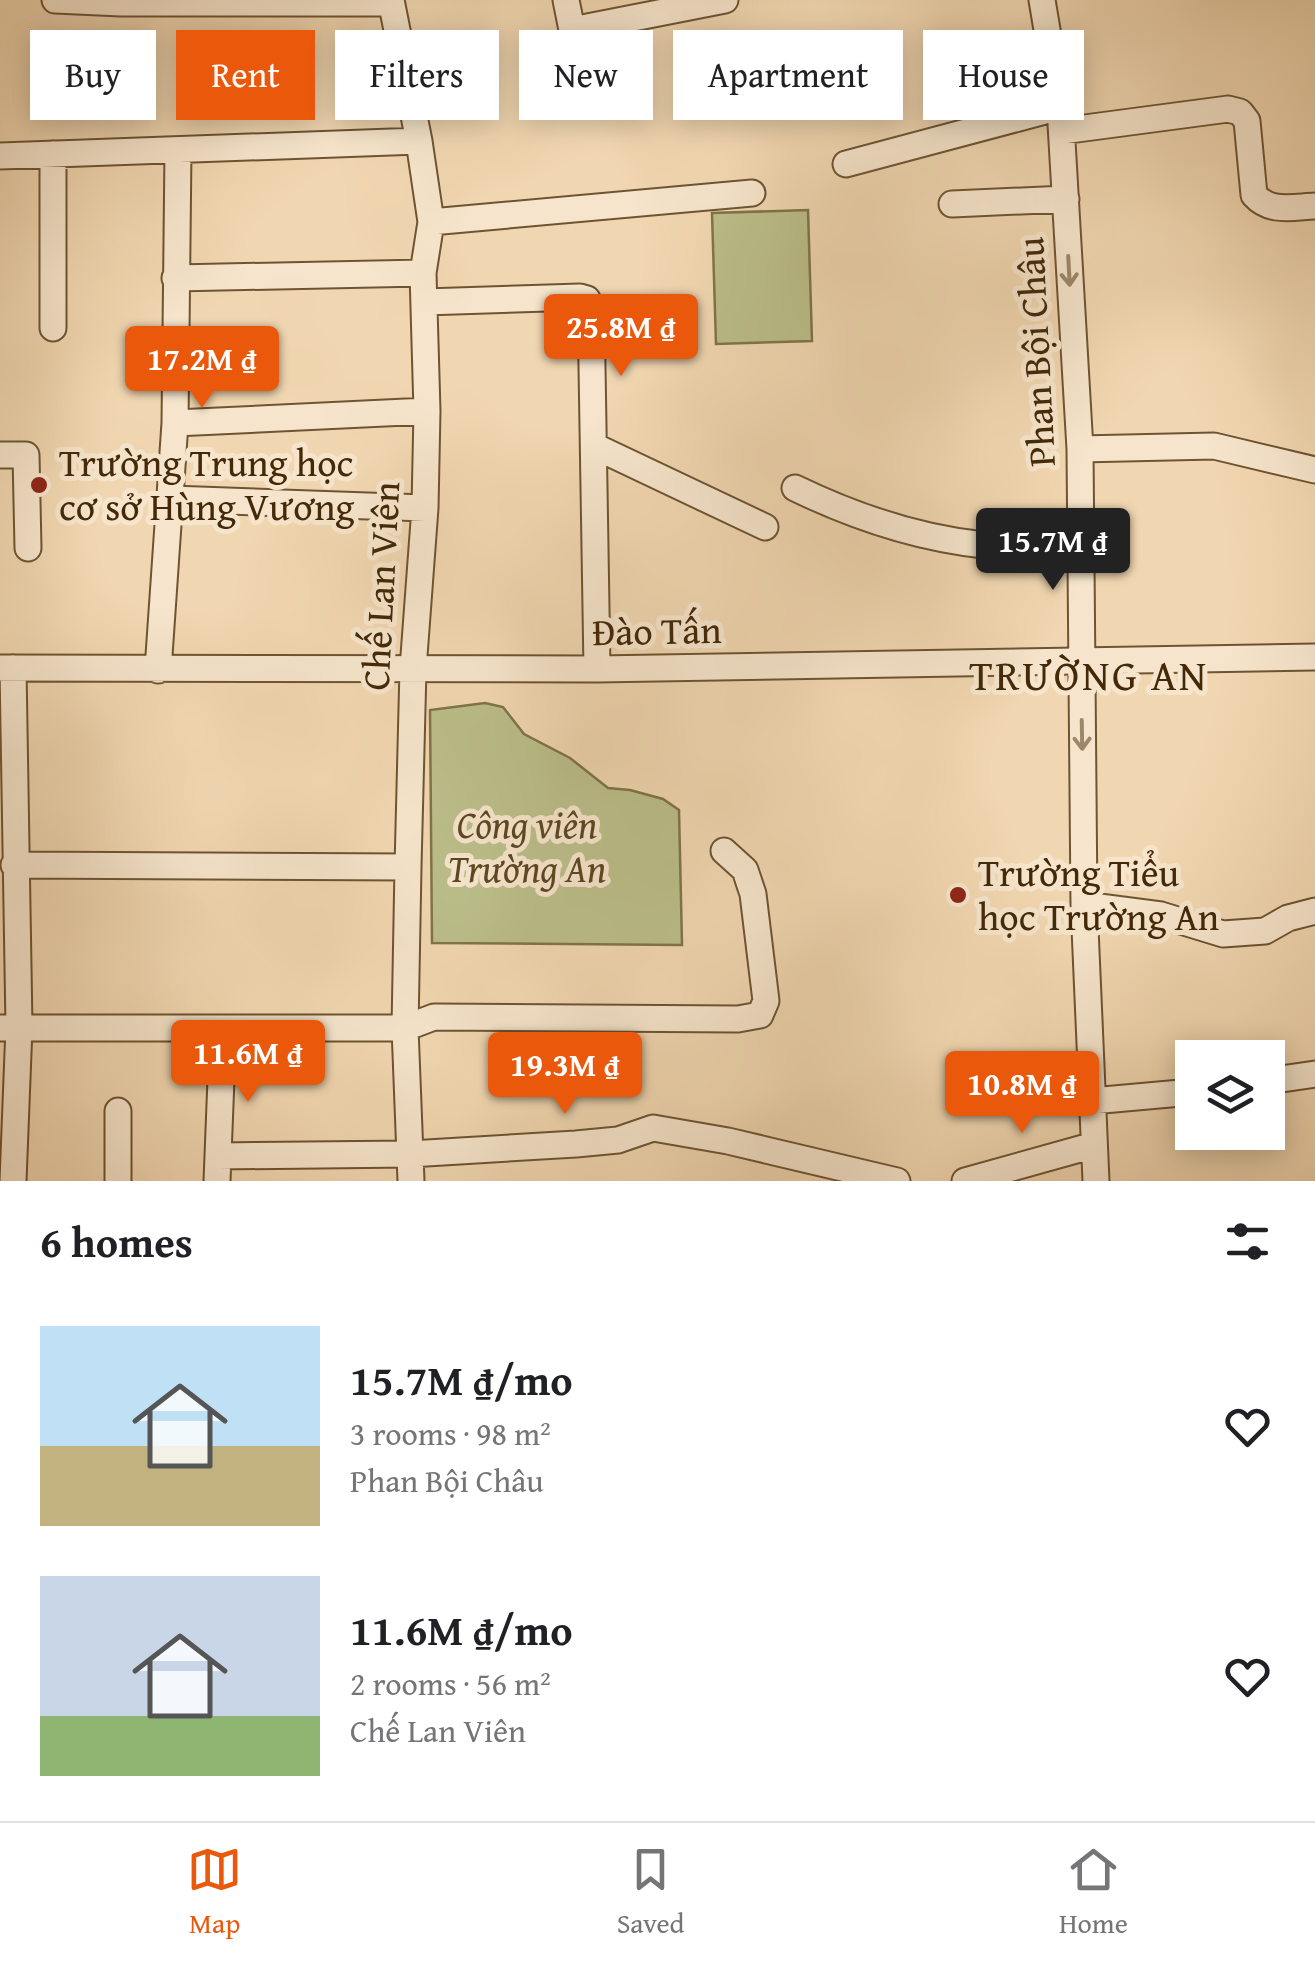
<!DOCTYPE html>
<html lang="en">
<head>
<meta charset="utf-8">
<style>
  body { margin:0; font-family:"Gentium Book Plus",serif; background:#f6f6f6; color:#202124; height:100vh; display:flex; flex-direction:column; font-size:38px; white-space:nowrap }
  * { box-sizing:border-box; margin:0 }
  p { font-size:32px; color:#757577 }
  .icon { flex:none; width:55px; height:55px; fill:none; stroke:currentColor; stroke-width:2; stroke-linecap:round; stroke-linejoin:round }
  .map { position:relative; height:1181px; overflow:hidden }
  .details { display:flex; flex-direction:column; background:#fff; flex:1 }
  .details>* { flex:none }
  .guide { position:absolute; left:30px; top:30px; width:1255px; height:90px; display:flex; gap:20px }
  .buttons { position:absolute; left:1175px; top:1040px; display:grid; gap:20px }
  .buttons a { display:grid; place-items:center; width:110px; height:110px; border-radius:0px; background:#fff; box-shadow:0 5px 25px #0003; font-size:50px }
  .price { position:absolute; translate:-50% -85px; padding:0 22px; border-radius:10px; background:#ea580c; color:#fff; font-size:32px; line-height:65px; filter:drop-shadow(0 2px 5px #0008) }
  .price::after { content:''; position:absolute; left:50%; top:60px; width:30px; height:22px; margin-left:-15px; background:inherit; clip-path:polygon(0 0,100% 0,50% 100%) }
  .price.on { background:#222; color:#fff }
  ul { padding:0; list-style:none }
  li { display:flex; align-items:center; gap:30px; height:250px; padding:0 40px }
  li span { display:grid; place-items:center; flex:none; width:280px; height:200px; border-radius:0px; color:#555 }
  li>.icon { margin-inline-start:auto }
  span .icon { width:120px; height:120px; fill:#fffc; stroke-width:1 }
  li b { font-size:42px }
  h2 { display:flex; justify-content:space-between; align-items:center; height:120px; padding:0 40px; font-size:42px }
  .chip { padding:0 35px; border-radius:0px; background:#fff; box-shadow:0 5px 25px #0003; font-size:35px; line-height:90px }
  .chip.on { background:#ea580c; color:#fff }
  .tabs { display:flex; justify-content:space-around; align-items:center; height:140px; border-top:2px solid #e0e0e0; background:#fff; font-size:28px; color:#757577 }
  .tabs a { display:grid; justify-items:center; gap:5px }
  .tabs .on { color:#ea580c }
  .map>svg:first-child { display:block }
  .green { fill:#bbbe8a; stroke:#7f7449; stroke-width:2.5 }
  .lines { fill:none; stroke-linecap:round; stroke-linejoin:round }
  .minor-casing { stroke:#6e5432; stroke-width:29 }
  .minor { stroke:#f6e5cc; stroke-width:25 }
  .oneway { stroke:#9c876a }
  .poi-dot { fill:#8f2418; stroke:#f6e5cc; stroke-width:4 }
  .labels { text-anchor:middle; stroke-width:10; stroke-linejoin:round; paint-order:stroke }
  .street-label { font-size:38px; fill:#432908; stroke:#f6e5cc }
  .poi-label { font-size:38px; fill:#432908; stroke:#f6e5cc; text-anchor:start }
  .park-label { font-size:38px; font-style:italic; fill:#5b4722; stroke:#f6e5cc }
  .quarter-label { font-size:42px; letter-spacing:2.5px; fill:#432908; stroke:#f6e5cc }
</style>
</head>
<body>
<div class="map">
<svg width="1315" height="1181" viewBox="0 0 1315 1181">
  <rect width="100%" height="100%" fill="#f1d7b1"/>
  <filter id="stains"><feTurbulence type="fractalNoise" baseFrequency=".002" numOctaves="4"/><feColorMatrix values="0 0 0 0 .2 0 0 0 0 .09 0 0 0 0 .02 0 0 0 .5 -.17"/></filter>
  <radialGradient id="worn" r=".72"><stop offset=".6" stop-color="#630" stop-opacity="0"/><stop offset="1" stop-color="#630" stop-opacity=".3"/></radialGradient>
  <path class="green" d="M808 210 812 341 716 344 712 213Z
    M485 703 503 707 524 734 570 758 608 788 630 790 663 799 679 810 682 945 432 943 430 710Z"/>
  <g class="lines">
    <g class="minor-casing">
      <path id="minor" d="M55 0 121 3H391
        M391 0 419 141 431 222 423 273 427 411 425 508 413 669 408 867 405 1028 411 1181
        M566 0 572 30 725 0
        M1042 0 1060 107 1080 449 1084 905 1096 1181
        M1062 131 1228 109 1240 112 1247 121 1254 195C1270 213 1292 207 1315 206
        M0 156 419 141
        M846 164 1060 107
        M952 204 1066 199
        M431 222 752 193
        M175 278 423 273
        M424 302 580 297 587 299 591 306 597 669
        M53 328V154
        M175 423 427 411
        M594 446 765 527
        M1080 449 1214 446 1315 470
        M0 455H26L28 548
        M795 488C855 517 917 538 984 545L1001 533 1020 529 1080 530
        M171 499 425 508
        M0 668 597 669 1315 657
        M158 670 175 423 178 150
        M14 865 408 867
        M1084 905 1161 915 1223 934 1265 931 1288 918 1315 911
        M0 1028H405L434 1017 738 1019 760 1015 766 1001 753 894 745 870 724 851
        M1268 1081 1315 1074
        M1092 1101 1192 1092
        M218 1156 410 1154 576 1144 618 1140 653 1128 728 1141 897 1181
        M13 1181 19 1027 13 668
        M118 1181V1111
        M217 1181 223 1028
        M965 1181 1094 1145"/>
    </g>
    <use href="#minor" class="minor"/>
  </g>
  <defs><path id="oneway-shaft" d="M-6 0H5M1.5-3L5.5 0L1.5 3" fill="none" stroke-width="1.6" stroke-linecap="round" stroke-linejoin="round" transform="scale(2.5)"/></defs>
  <g class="oneway">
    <use href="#oneway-shaft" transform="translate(1069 271) rotate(87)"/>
    <use href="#oneway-shaft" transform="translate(1082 735) rotate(89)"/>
  </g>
  <g class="poi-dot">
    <circle cx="39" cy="485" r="10"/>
    <circle cx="958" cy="895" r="10"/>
  </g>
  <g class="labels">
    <g class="street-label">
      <text transform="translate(1036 352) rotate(-93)" y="13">Phan Bội Châu</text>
      <text transform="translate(381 586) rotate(-87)" y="13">Chế Lan Viên</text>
      <text transform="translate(657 631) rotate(-1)" y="13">Đào Tấn</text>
    </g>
    <g class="poi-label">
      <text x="59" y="476">Trường Trung học<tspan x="59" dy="44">cơ sở Hùng Vương</tspan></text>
      <text x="978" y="886">Trường Tiểu<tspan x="978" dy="44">học Trường An</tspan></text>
    </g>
    <g class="park-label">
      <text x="527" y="838">Công viên<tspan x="527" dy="44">Trường An</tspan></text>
    </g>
    <g class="quarter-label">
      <text x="1089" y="690">TRƯỜNG AN</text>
    </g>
  </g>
  <rect width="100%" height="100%" filter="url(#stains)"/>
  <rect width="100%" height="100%" fill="url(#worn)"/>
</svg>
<div class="buttons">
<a><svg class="icon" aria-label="layers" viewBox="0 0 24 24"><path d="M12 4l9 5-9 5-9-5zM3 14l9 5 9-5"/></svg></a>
</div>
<b class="price" style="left:621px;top:379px">25.8M ₫</b>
<b class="price" style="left:202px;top:411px">17.2M ₫</b>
<b class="price on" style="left:1053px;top:593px">15.7M ₫</b>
<b class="price" style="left:248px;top:1105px">11.6M ₫</b>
<b class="price" style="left:565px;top:1117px">19.3M ₫</b>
<b class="price" style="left:1022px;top:1136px">10.8M ₫</b>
<div class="guide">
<a class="chip">Buy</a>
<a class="chip on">Rent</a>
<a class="chip">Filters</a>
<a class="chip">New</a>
<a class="chip">Apartment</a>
<a class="chip">House</a>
</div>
</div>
<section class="details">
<h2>6 homes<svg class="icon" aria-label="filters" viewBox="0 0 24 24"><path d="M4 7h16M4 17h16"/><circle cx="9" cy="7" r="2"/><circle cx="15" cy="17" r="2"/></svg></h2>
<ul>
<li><span style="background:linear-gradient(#bfe0f5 60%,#c2b280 0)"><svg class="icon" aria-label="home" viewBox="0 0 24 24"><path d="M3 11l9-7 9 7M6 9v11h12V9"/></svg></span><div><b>15.7M ₫/mo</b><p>3 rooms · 98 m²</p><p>Phan Bội Châu</p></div><svg class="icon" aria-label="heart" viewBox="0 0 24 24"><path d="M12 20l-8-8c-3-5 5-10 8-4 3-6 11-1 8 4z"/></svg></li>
<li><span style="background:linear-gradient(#c9d6e8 70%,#8fb573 0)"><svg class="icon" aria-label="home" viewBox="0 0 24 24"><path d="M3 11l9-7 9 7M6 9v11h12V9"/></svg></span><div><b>11.6M ₫/mo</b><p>2 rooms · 56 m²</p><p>Chế Lan Viên</p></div><svg class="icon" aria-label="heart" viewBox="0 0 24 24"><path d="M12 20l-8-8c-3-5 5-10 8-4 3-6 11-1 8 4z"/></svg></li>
</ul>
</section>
<nav class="tabs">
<a class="on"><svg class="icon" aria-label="map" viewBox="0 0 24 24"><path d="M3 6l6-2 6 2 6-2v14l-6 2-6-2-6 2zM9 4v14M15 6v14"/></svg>Map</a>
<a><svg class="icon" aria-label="saved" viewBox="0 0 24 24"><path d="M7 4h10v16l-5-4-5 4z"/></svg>Saved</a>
<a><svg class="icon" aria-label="home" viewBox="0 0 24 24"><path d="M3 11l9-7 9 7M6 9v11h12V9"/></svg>Home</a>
</nav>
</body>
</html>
